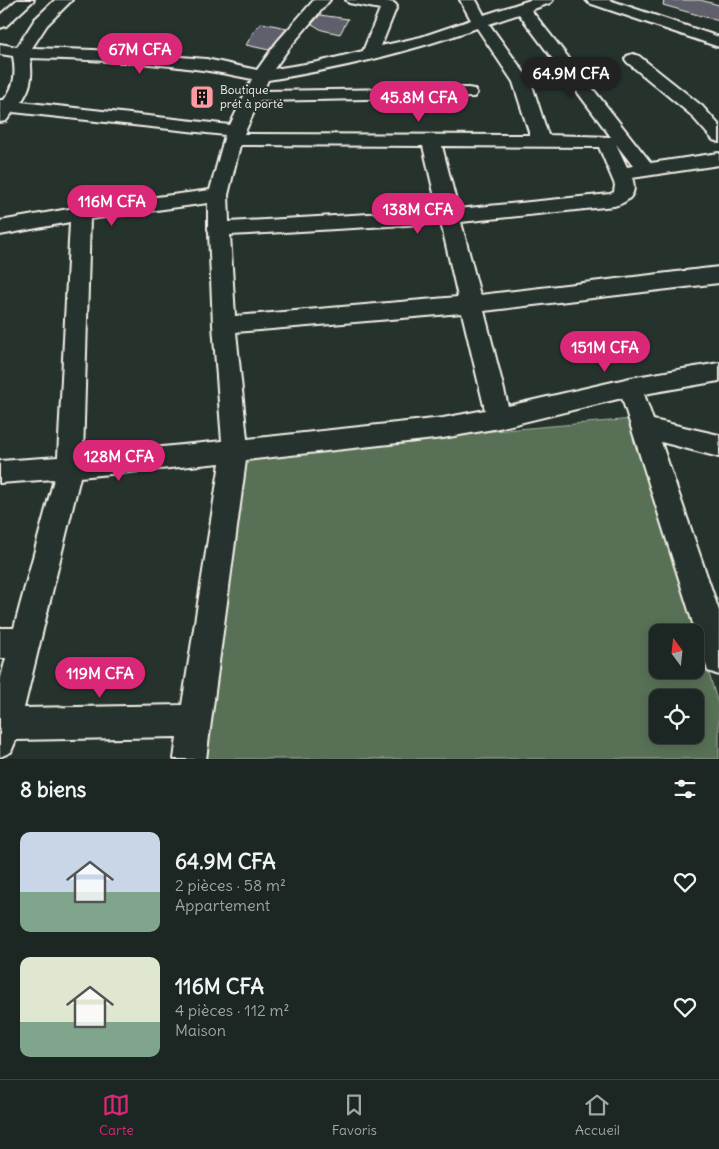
<!DOCTYPE html>
<html lang="fr">
<head>
<meta charset="utf-8">
<style>
  body { margin:0; font-family:Delius,sans-serif; background:#29322f; color:#f1f3f6; height:100vh; display:flex; flex-direction:column; font-size:19px; white-space:nowrap }
  * { box-sizing:border-box; margin:0 }
  p { font-size:16px; color:#a0a5a5 }
  .icon { flex:none; width:28px; height:28px; fill:none; stroke:currentColor; stroke-width:2; stroke-linecap:round; stroke-linejoin:round }
  .map { position:relative; height:759px; overflow:hidden }
  .details { display:flex; flex-direction:column; background:#1c2622; flex:1 }
  .details>* { flex:none }
  .needle { width:32px; rotate:345deg }
  .buttons { position:absolute; left:649px; top:624px; display:grid; gap:10px }
  .buttons a { display:grid; place-items:center; width:55px; height:55px; border-radius:10px; background:#1c2622; box-shadow:0 2px 12px #0003,0 0 0 1px #3a4340; font-size:25px }
  .price { position:absolute; translate:-50% -42px; padding:0 11px; border-radius:18px; background:#db2777; color:#fff; font-size:16px; line-height:32px; filter:drop-shadow(0 1px 2px #0008) }
  .price::after { content:''; position:absolute; left:50%; top:30px; width:15px; height:11px; margin-left:-8px; background:inherit; clip-path:polygon(0 0,100% 0,50% 100%) }
  .price.active { background:#222; color:#fff }
  ul { padding:0; list-style:none }
  li { display:flex; align-items:center; gap:15px; height:125px; padding:0 20px }
  li span { display:grid; place-items:center; flex:none; width:140px; height:100px; border-radius:10px; color:#555 }
  li>.icon { margin-inline-start:auto }
  span .icon { width:60px; height:60px; fill:#fffc; stroke-width:1 }
  li b { font-size:21px }
  h2 { display:flex; justify-content:space-between; align-items:center; height:60px; padding:0 20px; font-size:21px }
  .tabs { display:flex; justify-content:space-around; align-items:center; height:70px; border-top:1px solid #3a4340; background:#1c2622; font-size:14px; color:#a0a5a5 }
  .tabs a { display:grid; justify-items:center; gap:2px }
  .tabs .active { color:#db2777 }
  .map>svg:first-child { display:block }
  .green { fill:#587157; stroke:#a6b1a0; fill-rule:evenodd }
  .building { fill:#60606d; stroke:#f4f1e8 }
  .lines { fill:none; stroke-linecap:round; stroke-linejoin:round }
  .minor-casing { stroke:#f4f1e8; stroke-width:4 }
  .minor { fill:#26332d; fill-rule:evenodd }
  .labels { text-anchor:middle; stroke-width:4; stroke-linejoin:round; paint-order:stroke }
  .far-poi-label { font-size:12px; fill:#f4f1e8; stroke:#26332d; text-anchor:start }
</style>
</head>
<body>
<div class="map">
<svg width="719" height="759" viewBox="0 0 719 759">
  <rect width="100%" height="100%" fill="#26332d"/>
  <filter id="ink" filterUnits="userSpaceOnUse"><feTurbulence type="fractalNoise" baseFrequency=".02" numOctaves="2"/><feDisplacementMap in="SourceGraphic" scale="10" xChannelSelector="R" yChannelSelector="G"/><feConvolveMatrix kernelMatrix="1 2 1 2 8 2 1 2 1" color-interpolation-filters="sRGB"/></filter>
  <g filter="url(#ink)">
    <path class="green" d="M633 419 719 707V759H205L238 453ZM658 632H695V670H658ZM658 698H695V735H658Z"/>
    <path class="building" d="M664 0H700L719 5V21L663 5Z
      M320 15 348 19 340 34 322 30 312 24Z
      M262 23 287 28 269 50 246 45 256 28Z"/>
    <g class="lines">
      <g class="minor-casing">
        <path id="minor" d="M17 0H34L6 26 0 28V15Z
          M55 0H72L47 25 32 48 94 50 206 59 257 70 277 42 314 0H330L289 48 274 69 318 62 363 51 380 9 349 3 346 0H381L394 3 397 6 381 46 421 37 471 20 460 0H476L484 15 530 0H553L550 3 531 10 651 163 719 153V165L632 178C638 194 629 202 614 206L461 222 480 295 719 267V283L484 311 508 406 630 378 719 363V381L644 394 653 420 719 435V457L661 442 719 611V675L708 671 622 398 499 428 443 438 246 460 206 759H174L177 737 16 740 11 752 0 757V681L6 658H0V628H14L54 479 0 483V461L58 457 70 222 0 235V221L80 207 210 190 225 135 13 112 6 121 0 122V100H4C15 86 16 74 13 56L0 54V44L17 47 35 19ZM519 14 611 137 548 135 531 82 489 24ZM477 28 513 82 530 135 244 134 259 101 474 97 477 93 474 89 468 88 263 91 268 80C339 69 409 52 477 28ZM30 58C105 60 179 63 252 79L230 125 21 102C31 88 33 76 30 58ZM616 144 633 166 627 167ZM240 145 423 146 438 210 229 222 228 195ZM442 146 599 147 615 185 614 192 610 194 458 209ZM208 203V229L209 232 213 325 222 441 83 455 90 219ZM441 223 458 297 235 316 230 235ZM462 313 485 410 443 418 247 439 236 332ZM220 463 182 705 24 708 80 477Z
          M586 0H609L719 37V47L589 3Z
          M633 54 639 56 702 106 719 125V142L713 140 690 114 627 62 625 59 627 56Z"/>
      </g>
      <use href="#minor" class="minor"/>
    </g>
  </g>
  <defs>
    <g id="building-square" transform="scale(1.25)"><rect x="-9" y="-9" width="18" height="18" rx="4" fill="#ff9aa2" stroke="#26332d"/><path d="M-4-6H4V6H1V3H-1V6H-4ZM-2.5-4.3h1.7v1.8h-1.7ZM.8-4.3h1.7v1.8H.8ZM-2.5-1h1.7V.8h-1.7ZM.8-1h1.7V.8H.8Z" fill="#111"/></g>
  </defs>
  <g fill-rule="evenodd">
    <use href="#building-square" x="202" y="97"/>
  </g>
  <g class="labels">
    <g class="far-poi-label">
      <text x="220" y="94">Boutique<tspan x="220" dy="14">prét à porté</tspan></text>
    </g>
  </g>
</svg>
<div class="buttons">
<a><svg class="needle" viewBox="-14 -14 28 28"><path d="M0-13l5 13h-10z" fill="#e53935"/><path d="M0 13l5-13h-10z" fill="#a0a5a5"/></svg></a>
<a><svg class="icon" aria-label="locate" viewBox="0 0 24 24"><circle cx="12" cy="12" r="6"/><path d="M12 2v4M12 18v4M2 12h4M18 12h4"/></svg></a>
</div>
<b class="price" style="left:140px;top:75px">67M CFA</b>
<b class="price active" style="left:571px;top:99px">64.9M CFA</b>
<b class="price" style="left:419px;top:123px">45.8M CFA</b>
<b class="price" style="left:112px;top:227px">116M CFA</b>
<b class="price" style="left:418px;top:235px">138M CFA</b>
<b class="price" style="left:605px;top:373px">151M CFA</b>
<b class="price" style="left:119px;top:482px">128M CFA</b>
<b class="price" style="left:100px;top:699px">119M CFA</b>
</div>
<section class="details">
<h2>8 biens<svg class="icon" aria-label="filters" viewBox="0 0 24 24"><path d="M4 7h16M4 17h16"/><circle cx="9" cy="7" r="2"/><circle cx="15" cy="17" r="2"/></svg></h2>
<ul>
<li><span style="background:linear-gradient(#c9d6e8 60%,#7fa58c 0)"><svg class="icon" aria-label="home" viewBox="0 0 24 24"><path d="M3 11l9-7 9 7M6 9v11h12V9"/></svg></span><div><b>64.9M CFA</b><p>2 pièces · 58 m²</p><p>Appartement</p></div><svg class="icon" aria-label="heart" viewBox="0 0 24 24"><path d="M12 20l-8-8c-3-5 5-10 8-4 3-6 11-1 8 4z"/></svg></li>
<li><span style="background:linear-gradient(#dfe7d0 65%,#7fa58c 0)"><svg class="icon" aria-label="home" viewBox="0 0 24 24"><path d="M3 11l9-7 9 7M6 9v11h12V9"/></svg></span><div><b>116M CFA</b><p>4 pièces · 112 m²</p><p>Maison</p></div><svg class="icon" aria-label="heart" viewBox="0 0 24 24"><path d="M12 20l-8-8c-3-5 5-10 8-4 3-6 11-1 8 4z"/></svg></li>
</ul>
</section>
<nav class="tabs">
<a class="active"><svg class="icon" aria-label="map" viewBox="0 0 24 24"><path d="M3 6l6-2 6 2 6-2v14l-6 2-6-2-6 2zM9 4v14M15 6v14"/></svg>Carte</a>
<a><svg class="icon" aria-label="saved" viewBox="0 0 24 24"><path d="M7 4h10v16l-5-4-5 4z"/></svg>Favoris</a>
<a><svg class="icon" aria-label="home" viewBox="0 0 24 24"><path d="M3 11l9-7 9 7M6 9v11h12V9"/></svg>Accueil</a>
</nav>
</body>
</html>
